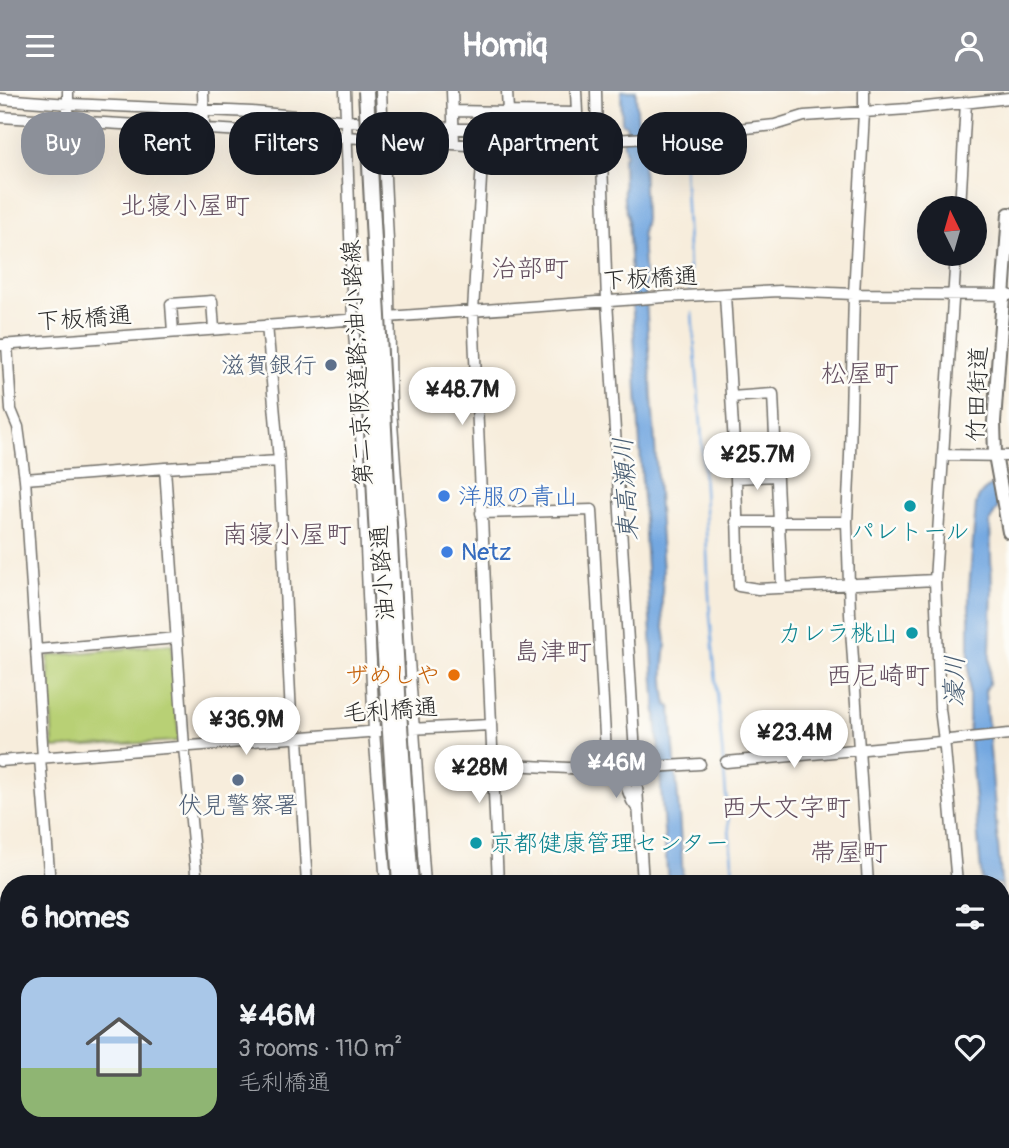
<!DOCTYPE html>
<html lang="en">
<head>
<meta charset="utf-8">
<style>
  body { margin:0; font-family:Pangolin,"Klee One",sans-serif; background:#242831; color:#f1f3f6; height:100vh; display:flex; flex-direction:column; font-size:26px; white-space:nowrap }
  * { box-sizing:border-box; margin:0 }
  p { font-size:23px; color:#9ea1a6 }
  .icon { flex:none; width:38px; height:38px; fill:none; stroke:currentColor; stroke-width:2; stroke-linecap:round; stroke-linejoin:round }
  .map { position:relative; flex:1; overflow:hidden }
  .sheet { position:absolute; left:0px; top:784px; width:1010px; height:273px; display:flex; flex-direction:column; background:#171b24; border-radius:28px 28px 0 0; box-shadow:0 7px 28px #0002 }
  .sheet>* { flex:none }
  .guide { position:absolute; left:21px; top:21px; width:968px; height:63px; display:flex; gap:14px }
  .needle { width:46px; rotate:355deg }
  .controls { position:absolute; left:917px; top:105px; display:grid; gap:14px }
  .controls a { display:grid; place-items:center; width:70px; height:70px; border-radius:50%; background:#171b24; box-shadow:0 7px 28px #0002; font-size:35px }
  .price { position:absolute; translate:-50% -60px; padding:0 16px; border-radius:24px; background:#fff; color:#222; font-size:23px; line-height:46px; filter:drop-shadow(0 2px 4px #0008) }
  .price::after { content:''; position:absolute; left:50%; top:42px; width:21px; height:16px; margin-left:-10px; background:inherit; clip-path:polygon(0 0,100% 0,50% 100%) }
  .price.selected { background:#8c9099; color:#fff }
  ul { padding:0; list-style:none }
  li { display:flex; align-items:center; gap:21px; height:175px; padding:0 21px }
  li span { display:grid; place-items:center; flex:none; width:196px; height:140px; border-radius:21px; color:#555 }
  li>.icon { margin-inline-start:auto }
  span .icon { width:84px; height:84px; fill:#fffc; stroke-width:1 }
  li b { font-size:30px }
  h2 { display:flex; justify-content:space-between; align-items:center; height:84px; padding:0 21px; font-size:30px }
  .tag { padding:0 24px; border-radius:28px; background:#171b24; box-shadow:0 7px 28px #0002; font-size:24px; line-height:63px }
  .tag.selected { background:#8c9099; color:#fff }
  header { display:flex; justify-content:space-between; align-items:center; height:91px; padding:0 21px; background:#8c9099; color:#fff; font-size:32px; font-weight:700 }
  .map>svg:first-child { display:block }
  .green { fill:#b8d075; stroke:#727e50; stroke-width:2 }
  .water { fill:#73a7e0; stroke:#4f6986; stroke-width:2 }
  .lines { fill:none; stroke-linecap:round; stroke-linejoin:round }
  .stream { stroke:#73a7e0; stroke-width:2.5 }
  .minor-casing { stroke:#726f69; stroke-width:13 }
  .major-casing { stroke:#726f69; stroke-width:16 }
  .highway-casing { stroke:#726f69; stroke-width:18 }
  .minor { stroke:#fff; stroke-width:10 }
  .major { stroke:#fff; stroke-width:12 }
  .highway { stroke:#fff; stroke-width:14 }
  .highway-bridge-casing { stroke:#726f69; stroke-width:18; stroke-linecap:butt }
  .highway-bridge { stroke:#fff; stroke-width:14 }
  .service-dot { fill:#5c6f8a; stroke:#fdfcf7; stroke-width:2.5 }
  .shop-dot { fill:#3f7fe0; stroke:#fdfcf7; stroke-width:2.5 }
  .culture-dot { fill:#0f9aa8; stroke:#fdfcf7; stroke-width:2.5 }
  .food-dot { fill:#e8710a; stroke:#fdfcf7; stroke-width:2.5 }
  .labels { text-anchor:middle; stroke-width:5; stroke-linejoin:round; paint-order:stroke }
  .street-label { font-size:24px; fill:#2b2b2b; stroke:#fdfcf7 }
  .service-label { font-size:24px; fill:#4e5e75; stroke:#fdfcf7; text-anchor:end }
  .shop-label { font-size:24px; fill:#366cbe; stroke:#fdfcf7; text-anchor:start }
  .culture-label { font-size:24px; fill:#0d838f; stroke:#fdfcf7 }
  .food-label { font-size:24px; fill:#c56008; stroke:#fdfcf7; text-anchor:end }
  .neighbourhood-label { font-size:26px; fill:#645060; stroke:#fdfcf7 }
  .water-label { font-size:26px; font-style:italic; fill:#485d73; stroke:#fdfcf7 }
</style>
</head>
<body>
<header><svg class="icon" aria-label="menu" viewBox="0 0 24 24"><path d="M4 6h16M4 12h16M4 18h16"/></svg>Homiq<svg class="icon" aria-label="person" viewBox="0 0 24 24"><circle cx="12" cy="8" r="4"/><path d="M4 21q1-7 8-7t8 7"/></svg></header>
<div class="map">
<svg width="1009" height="1057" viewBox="0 0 1009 1057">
  <rect width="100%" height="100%" fill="#fdfcf7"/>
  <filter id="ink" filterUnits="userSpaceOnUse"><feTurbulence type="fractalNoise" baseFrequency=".0143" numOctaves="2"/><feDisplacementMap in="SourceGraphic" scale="14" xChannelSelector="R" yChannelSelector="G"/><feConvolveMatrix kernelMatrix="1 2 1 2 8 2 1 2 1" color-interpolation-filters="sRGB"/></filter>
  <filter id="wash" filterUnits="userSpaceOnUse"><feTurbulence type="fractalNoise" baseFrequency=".00686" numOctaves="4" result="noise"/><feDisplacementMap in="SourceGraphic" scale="28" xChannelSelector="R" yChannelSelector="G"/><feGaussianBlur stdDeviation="1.57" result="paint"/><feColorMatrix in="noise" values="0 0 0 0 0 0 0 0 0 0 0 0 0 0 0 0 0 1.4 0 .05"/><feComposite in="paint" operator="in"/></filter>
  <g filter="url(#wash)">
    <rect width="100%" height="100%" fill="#f7eddc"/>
    <path class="green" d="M172 553 179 650 53 657 48 565Z"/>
    <path class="water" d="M621 0H636C636 13 638 24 638 37 639 48 636 56 643 66L645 128 642 142 643 161 663 481C662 498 661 515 663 531 664 538 666 546 666 553 663 576 663 591 667 614L671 616C675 675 681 734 683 793H668C651 571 639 348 628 126L624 111 623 68 626 63C624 55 621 44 627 38L626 34 622 33Z
      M1009 391V410L998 416 990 430 992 500 989 593 985 600 1009 882V1057H1003L1001 1037V793H982L969 641V498L976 413C981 396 993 393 1009 391Z"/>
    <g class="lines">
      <path class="stream" d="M684 72 690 200
        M692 222 701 334 710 524 734 793
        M757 1048 758 1057
        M505 1051V1057"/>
    </g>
  </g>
  <g filter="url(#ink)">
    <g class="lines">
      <g class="minor-casing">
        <path id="minor" d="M203 0 204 37
          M345 0 353 229 360 319 374 640 386 793
          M381 0 388 150 391 318 425 793
          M452 0 454 53
          M596 0 597 50 602 70 607 210 643 793
          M864 0V22L854 203 850 364 847 431 850 523 868 793
          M0 8 69 13 252 21 383 33 553 43 589 48
          M453 20 508 21 507 0
          M508 21 577 22 576 0
          M0 26 345 46 483 55 553 57 597 50 664 46 775 34 804 25 908 18 1009 7
          M68 30V0
          M484 38 473 220 498 793
          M960 117 966 11
          M956 163 935 489 940 618 945 658 957 793
          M725 204 736 387 739 495 758 498 935 489
          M267 234 279 370 292 647
          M173 241 171 213 212 210 214 238
          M7 253 11 319 18 336 25 388 43 667
          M0 254 665 206 780 200 854 203 1009 204
          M731 306 773 303 782 497
          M943 364 1009 365
          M165 377 184 656 197 793
          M736 387 776 385
          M25 388 165 377 279 370
          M481 422 592 419 607 679
          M736 431H847
          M36 559 177 547
          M409 638 490 634
          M298 647 307 793
          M40 667 50 793
          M0 670 380 640
          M726 671 940 651 949 649 1009 643
          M492 673 607 679 621 682 632 710 637 717
          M636 677 700 673
          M69 1048 70 1057
          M222 1048 223 1057
          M399 1048V1057
          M512 1048V1057
          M664 1048V1057
          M889 1048V1057
          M978 1048V1057"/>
      </g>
      <g class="major-casing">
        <path id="major" d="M1009 123 994 331 995 364 1009 441
          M1001 974 1009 973
          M292 1057 371 1048"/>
      </g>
      <g class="highway-casing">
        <path id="highway" d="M416 1048 417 1057
          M436 1048 437 1057"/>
      </g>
      <use href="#minor" class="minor"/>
      <use href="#major" class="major"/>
      <use href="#highway" class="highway"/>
      <g class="highway-bridge-casing">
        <path id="highway-bridge" d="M366 0 399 620 411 793
          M365 179 376 429 400 793"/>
      </g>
      <use href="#highway-bridge" class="highway-bridge"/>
    </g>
  </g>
  <g class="service-dot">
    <circle cx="331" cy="274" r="7"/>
    <circle cx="238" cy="689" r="7"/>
  </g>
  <g class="shop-dot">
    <circle cx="444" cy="405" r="7"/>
    <circle cx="447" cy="461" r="7"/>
  </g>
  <g class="culture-dot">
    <circle cx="910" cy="415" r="7"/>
    <circle cx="912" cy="542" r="7"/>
    <circle cx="476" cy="752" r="7"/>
  </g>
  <circle class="food-dot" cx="454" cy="584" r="7"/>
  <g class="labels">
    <g class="street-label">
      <text transform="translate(650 187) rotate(-3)" y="8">下板橋通</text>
      <text transform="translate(84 227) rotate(-4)" y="8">下板橋通</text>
      <text transform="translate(357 272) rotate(-93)" y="8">第二京阪道路;油小路線</text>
      <text transform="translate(977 303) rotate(-88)" y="8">竹田街道</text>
      <text transform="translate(382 482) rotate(-94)" y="8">油小路通</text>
      <text transform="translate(390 619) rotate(-4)" y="8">毛利橋通</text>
    </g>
    <g class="service-label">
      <text x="317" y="282">滋賀銀行</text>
      <text x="238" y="722" text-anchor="middle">伏見警察署</text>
    </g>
    <g class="shop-label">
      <text x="458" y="413">洋服の青山</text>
      <text x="461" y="469">Netz</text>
    </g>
    <g class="culture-label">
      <text x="910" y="448">パレトール</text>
      <text x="898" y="550" text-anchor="end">カレラ桃山</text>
      <text x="490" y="760" text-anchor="start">京都健康管理センター</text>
    </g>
    <g class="food-label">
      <text x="440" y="592">ザめしや</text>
    </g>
    <g class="neighbourhood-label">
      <text x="185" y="123">北寝小屋町</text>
      <text x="530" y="186">治部町</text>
      <text x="860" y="291">松屋町</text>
      <text x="287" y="452">南寝小屋町</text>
      <text x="553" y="569">島津町</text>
      <text x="878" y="593">西尼崎町</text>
      <text x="786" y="725">西大文字町</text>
      <text x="849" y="770">帯屋町</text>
    </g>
    <g class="water-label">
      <text transform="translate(625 398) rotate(-93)" y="9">東高瀬川</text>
      <text transform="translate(954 590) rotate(-89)" y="9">濠川</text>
    </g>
  </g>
</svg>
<div class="controls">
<a><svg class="needle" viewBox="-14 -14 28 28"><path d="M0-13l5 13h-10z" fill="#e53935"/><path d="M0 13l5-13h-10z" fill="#9ea1a6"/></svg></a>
</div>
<b class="price" style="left:462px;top:336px">¥48.7M</b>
<b class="price" style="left:757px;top:401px">¥25.7M</b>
<b class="price" style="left:246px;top:666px">¥36.9M</b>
<b class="price" style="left:794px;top:679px">¥23.4M</b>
<b class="price selected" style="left:616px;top:709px">¥46M</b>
<b class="price" style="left:479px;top:714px">¥28M</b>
<div class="guide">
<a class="tag selected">Buy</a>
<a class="tag">Rent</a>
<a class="tag">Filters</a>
<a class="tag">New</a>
<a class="tag">Apartment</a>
<a class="tag">House</a>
</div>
<section class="sheet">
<h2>6 homes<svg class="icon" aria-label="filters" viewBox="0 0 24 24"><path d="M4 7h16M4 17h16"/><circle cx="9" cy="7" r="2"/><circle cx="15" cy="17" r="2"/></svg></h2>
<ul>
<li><span style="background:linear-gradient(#a9c7e8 65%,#8fb573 0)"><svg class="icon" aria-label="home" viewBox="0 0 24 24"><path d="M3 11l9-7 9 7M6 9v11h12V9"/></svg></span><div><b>¥46M</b><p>3 rooms · 110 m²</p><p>毛利橋通</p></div><svg class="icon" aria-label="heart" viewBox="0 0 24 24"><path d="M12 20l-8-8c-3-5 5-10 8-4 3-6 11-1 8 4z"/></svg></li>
</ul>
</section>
</div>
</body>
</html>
